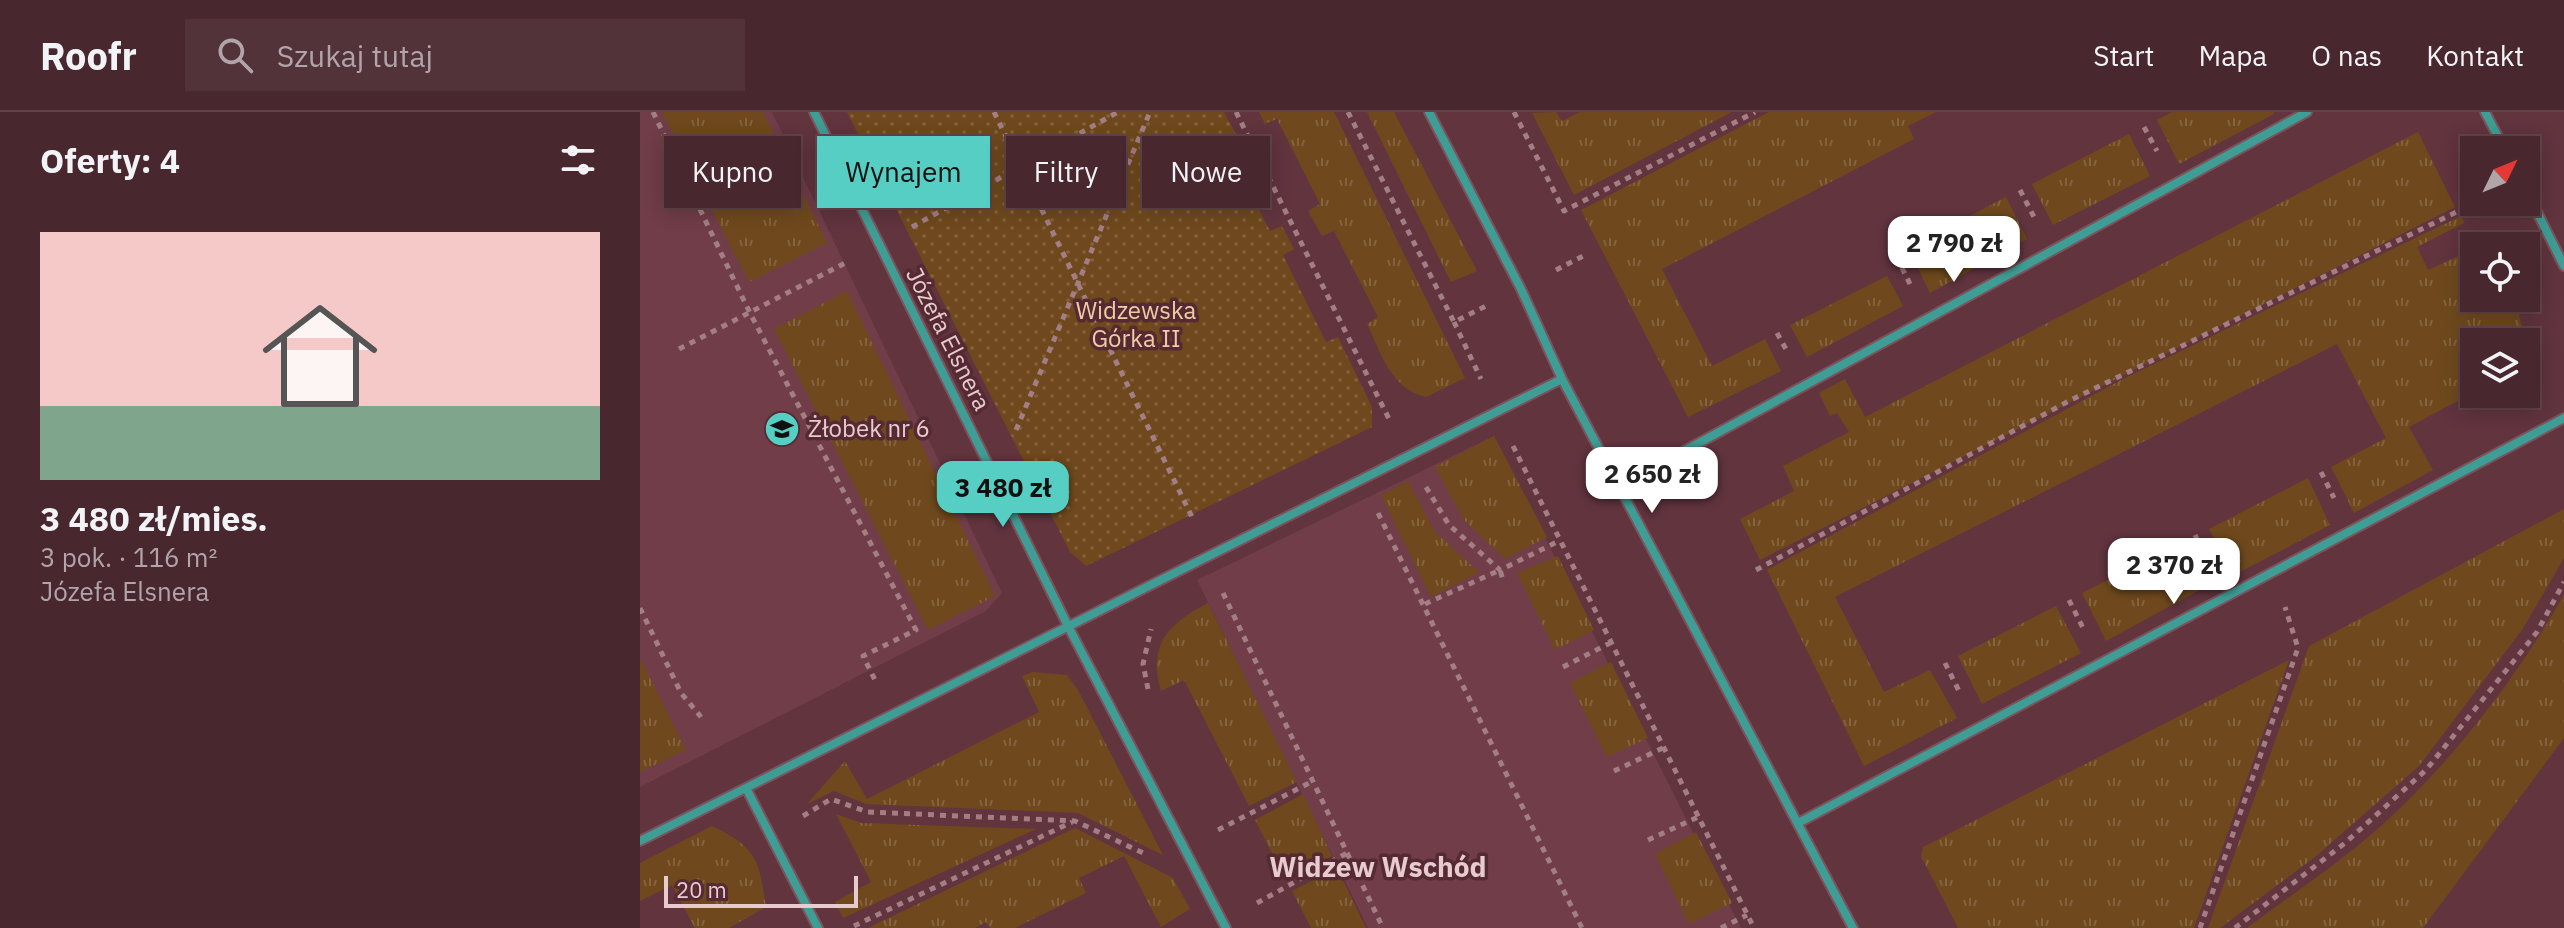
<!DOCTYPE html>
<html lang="pl">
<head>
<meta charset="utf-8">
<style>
  body { margin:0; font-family:"IBM Plex Sans",sans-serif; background:#53333a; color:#f1f3f6; height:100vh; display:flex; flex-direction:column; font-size:30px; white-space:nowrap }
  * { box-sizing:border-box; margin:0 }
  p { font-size:26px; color:#b1a5aa }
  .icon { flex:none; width:44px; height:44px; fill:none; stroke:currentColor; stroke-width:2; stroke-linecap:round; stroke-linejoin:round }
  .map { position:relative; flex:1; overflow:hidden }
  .details { display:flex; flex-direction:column; background:#49272e; width:640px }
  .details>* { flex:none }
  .top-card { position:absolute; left:24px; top:24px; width:760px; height:72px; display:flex; gap:16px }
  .needle { width:52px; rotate:47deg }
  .buttons { position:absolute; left:1820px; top:24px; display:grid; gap:16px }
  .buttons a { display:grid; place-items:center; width:80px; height:80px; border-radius:0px; background:#49272e; box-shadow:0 4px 20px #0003,0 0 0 2px #61444a; font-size:40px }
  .scale { position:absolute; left:24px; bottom:20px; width:194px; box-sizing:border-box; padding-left:8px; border:4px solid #e7cbcf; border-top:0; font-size:22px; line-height:28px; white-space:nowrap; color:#e7cbcf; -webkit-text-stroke:6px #552a33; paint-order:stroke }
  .price { position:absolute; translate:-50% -68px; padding:0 18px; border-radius:16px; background:#fff; color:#222; font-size:26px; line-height:52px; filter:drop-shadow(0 2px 4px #0008) }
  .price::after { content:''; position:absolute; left:50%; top:48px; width:24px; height:18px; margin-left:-12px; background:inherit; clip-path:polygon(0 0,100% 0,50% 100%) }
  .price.active { background:#56cec3; color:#111 }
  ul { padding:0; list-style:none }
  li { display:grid; align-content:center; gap:16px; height:424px; padding:0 40px }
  li span { display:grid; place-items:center; height:248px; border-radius:0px; color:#555 }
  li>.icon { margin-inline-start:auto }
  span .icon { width:144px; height:144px; fill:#fffc; stroke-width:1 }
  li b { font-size:34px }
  h2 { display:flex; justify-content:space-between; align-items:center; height:96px; padding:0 40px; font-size:34px }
  .tag { padding:0 28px; border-radius:0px; background:#49272e; box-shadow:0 4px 20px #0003,0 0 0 2px #61444a; font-size:28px; line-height:72px }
  .tag.active { background:#56cec3; color:#111 }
  header { display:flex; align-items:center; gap:48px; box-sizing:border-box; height:112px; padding:0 40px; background:#49272e; border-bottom:2px solid #61444a }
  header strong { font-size:38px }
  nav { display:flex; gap:44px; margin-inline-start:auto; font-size:28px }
  .search { width:560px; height:72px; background:#53333a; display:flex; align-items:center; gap:20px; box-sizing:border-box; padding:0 28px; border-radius:0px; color:#b1a5aa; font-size:30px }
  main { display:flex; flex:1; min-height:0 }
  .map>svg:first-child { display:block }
  .built { fill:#703d48 }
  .grass { fill:url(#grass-tufts) }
  .park { fill:url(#park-dots) }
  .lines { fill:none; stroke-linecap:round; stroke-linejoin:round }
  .minor-casing { stroke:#7c525b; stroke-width:12 }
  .path { stroke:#a37e85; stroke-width:5; stroke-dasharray:6 6; stroke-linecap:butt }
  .minor { stroke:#3e9d94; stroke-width:8 }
  .labels { text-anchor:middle; stroke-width:7; stroke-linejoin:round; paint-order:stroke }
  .park-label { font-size:24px; fill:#f1cba4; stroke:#552a33 }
  .street-label { font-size:24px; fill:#e7cbcf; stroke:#552a33 }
  .poi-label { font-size:24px; fill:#e7cbcf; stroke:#552a33; text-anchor:start }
  .quarter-label { font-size:28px; font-weight:bold; fill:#e7cbcf; stroke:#552a33 }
</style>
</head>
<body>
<header>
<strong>Roofr</strong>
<div class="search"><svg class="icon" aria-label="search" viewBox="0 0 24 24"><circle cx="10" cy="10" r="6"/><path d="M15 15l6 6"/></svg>Szukaj tutaj</div>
<nav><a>Start</a><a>Mapa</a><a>O nas</a><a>Kontakt</a></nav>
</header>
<main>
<section class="details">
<h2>Oferty: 4<svg class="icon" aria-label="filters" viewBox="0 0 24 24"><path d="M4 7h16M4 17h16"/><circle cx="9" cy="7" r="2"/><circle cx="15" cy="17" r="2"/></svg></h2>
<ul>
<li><span style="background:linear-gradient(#f6c9c9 70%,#7fa58c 0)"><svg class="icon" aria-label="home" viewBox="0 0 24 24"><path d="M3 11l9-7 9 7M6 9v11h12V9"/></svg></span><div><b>3 480 zł/mies.</b><p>3 pok. · 116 m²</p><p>Józefa Elsnera</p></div></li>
</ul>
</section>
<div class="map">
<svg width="1924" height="816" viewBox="0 0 1924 816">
  <defs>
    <pattern id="grass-tufts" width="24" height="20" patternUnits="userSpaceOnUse" patternTransform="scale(2)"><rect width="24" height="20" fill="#6f491d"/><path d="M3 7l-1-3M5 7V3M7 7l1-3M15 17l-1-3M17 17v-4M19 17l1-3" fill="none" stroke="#84623d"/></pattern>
    <pattern id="park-dots" width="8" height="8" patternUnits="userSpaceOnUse" patternTransform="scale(2)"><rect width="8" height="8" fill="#6f491d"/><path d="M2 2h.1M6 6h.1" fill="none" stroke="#84623d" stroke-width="1.8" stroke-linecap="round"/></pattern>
  </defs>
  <rect width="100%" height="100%" fill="#61343e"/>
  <path class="built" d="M0 0H132L362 481 346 499 0 675Z
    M854 324 1101 816H728L557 468Z"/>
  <path class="grass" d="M22 0H123L187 131 109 170Z
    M619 0H694L825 266 786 285C750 276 742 243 727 212L738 205 694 119 682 124 668 99 680 92 637 7 625 12Z
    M727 0H754L837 159 811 170Z
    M916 0 922 9 940 0H1092L934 83 892 1Z
    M1129 0H1296L1268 14 1274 27 1022 157 1072 254 1125 227 1141 259 1048 305 941 98Z
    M1532 0H1633L1634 2 1539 52 1517 8Z
    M1778 20 1815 95 1120 448 1100 407 1154 379 1143 354 1209 320 1197 301 1190 304 1179 281 1205 267 1225 305Z
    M1489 22 1510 64 1413 113 1392 72Z
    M1366 85 1387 127 1290 181 1275 150 1324 124 1318 110Z
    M1821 104 1824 111 1777 135 1788 158 1834 137V154L1829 157 1834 167V186H1844L1852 202 1876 190 1882 216 1875 230H1834V280L1769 315 1793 358 1714 401 1691 355 1746 326 1697 232 1195 485 1244 580 1290 558 1317 606 1224 654 1127 458 1483 267Z
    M1247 164 1263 194 1167 245 1150 213Z
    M207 179 355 484 288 518 134 217Z
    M854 324 907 425 865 447 824 408 795 355Z
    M1668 366 1690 413 1594 463 1569 417Z
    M768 369 795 420 839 460 791 485 741 383Z
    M1924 397V446L1882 518 1779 654 1675 745 1580 816H1568L1669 534Z
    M1540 431 1565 475 1466 529 1442 481Z
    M918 444 954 518 915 538 877 461Z
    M1924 483V626L1783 816H1607C1643 789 1680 764 1715 736 1797 670 1872 574 1924 483Z
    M568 491 657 670 609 694 544 568 521 579C507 531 530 511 568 491Z
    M1416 494 1441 541 1342 592 1318 544Z
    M0 546 46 638 0 660Z
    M1649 548 1554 816H1318L1281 744 1283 735Z
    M971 550 1008 626 967 645 930 571Z
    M393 560 427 563 438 578 523 743 438 701 226 692 194 679 167 692 205 649 227 687 399 600 382 564Z
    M663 682 692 744 646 768 615 708Z
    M196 702 221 711 396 717 203 806 195 790 231 770Z
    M72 714C117 736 119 747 126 795L89 816H55L32 773 0 789V751Z
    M435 716 533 766 550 797 521 815 484 744 439 766 446 781 375 816H350L346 810 335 816H228Z
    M1056 720 1092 791 1049 812 1015 742Z
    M697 756 726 816H671L652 779Z"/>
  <path class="park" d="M207 0H584L598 26 586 32 630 119 642 114 654 137 643 143 686 230 698 225 732 295V315L446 454 430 440Z"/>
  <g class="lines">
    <g class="minor-casing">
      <path id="minor" d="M174 0 428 514 586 816
        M789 0 881 177 922 267 1213 816
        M1845 0 1865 38
        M1886 78 1924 154
        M978 375 1667 0
        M107 678 178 816
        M1160 710 1924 306
        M0 729 922 267"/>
    </g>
    <path class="path" d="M13 0 110 201 276 518 223 544 235 568
      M354 0 554 409
      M596 0 751 311
      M708 0 814 210 846 194
      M874 0 924 99 1115 0
      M1504 15 1517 39
      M1380 78 1394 105
      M272 115 478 0
      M1262 156 1270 172
      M916 158 947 142
      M814 210 841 267
      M1137 221 1147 239
      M39 237 207 150
      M376 318 510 0
      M873 334 1114 816
      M1681 360 1694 386
      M786 375 809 413 860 458 919 429
      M738 401 942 816
      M1555 423 1569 452
      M1116 458 1429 289 1837 90
      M583 481 743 816
      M1429 488 1444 518
      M785 492 860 458 863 468
      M0 496 41 581 61 605
      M1305 551 1321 583
      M923 555 972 530
      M508 577 503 552 511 517
      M974 659 1025 635
      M163 704 191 687 228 700 435 709 503 741
      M578 718 673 669
      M1008 728 1058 705
      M617 791 707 741
      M214 814 432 710
      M1081 816 1107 803
      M1560 816 1658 536 1645 495
      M1595 816 1705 731 1786 658 1897 520 1924 470"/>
    <use href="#minor" class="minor"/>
  </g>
  <defs>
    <g id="school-disc" transform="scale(1.8)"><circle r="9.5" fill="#56cec3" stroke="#552a33"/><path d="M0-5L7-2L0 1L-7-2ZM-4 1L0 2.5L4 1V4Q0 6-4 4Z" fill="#111"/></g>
  </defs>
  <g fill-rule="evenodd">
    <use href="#school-disc" x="142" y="317"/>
  </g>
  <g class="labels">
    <g class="park-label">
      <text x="496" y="207">Widzewska<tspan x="496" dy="28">Górka II</tspan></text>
    </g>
    <g class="street-label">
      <text transform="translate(308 227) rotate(63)" y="8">Józefa Elsnera</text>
    </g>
    <g class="poi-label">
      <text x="168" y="325">Żłobek nr 6</text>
    </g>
    <g class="quarter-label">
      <text x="738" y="765">Widzew Wschód</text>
    </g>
  </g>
</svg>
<div class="buttons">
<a><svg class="needle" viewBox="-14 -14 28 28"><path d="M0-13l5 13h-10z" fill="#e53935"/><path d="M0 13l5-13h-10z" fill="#b1a5aa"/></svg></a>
<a><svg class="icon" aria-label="locate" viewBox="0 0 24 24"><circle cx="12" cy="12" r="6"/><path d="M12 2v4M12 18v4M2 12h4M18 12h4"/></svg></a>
<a><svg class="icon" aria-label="layers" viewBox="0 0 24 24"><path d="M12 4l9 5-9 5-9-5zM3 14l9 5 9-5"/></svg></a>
</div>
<div class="scale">20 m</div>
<b class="price" style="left:1314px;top:172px">2 790 zł</b>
<b class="price" style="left:1012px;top:403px">2 650 zł</b>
<b class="price active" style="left:363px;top:417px">3 480 zł</b>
<b class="price" style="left:1534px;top:494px">2 370 zł</b>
<div class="top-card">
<a class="tag">Kupno</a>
<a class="tag active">Wynajem</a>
<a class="tag">Filtry</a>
<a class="tag">Nowe</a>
</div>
</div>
</main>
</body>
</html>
